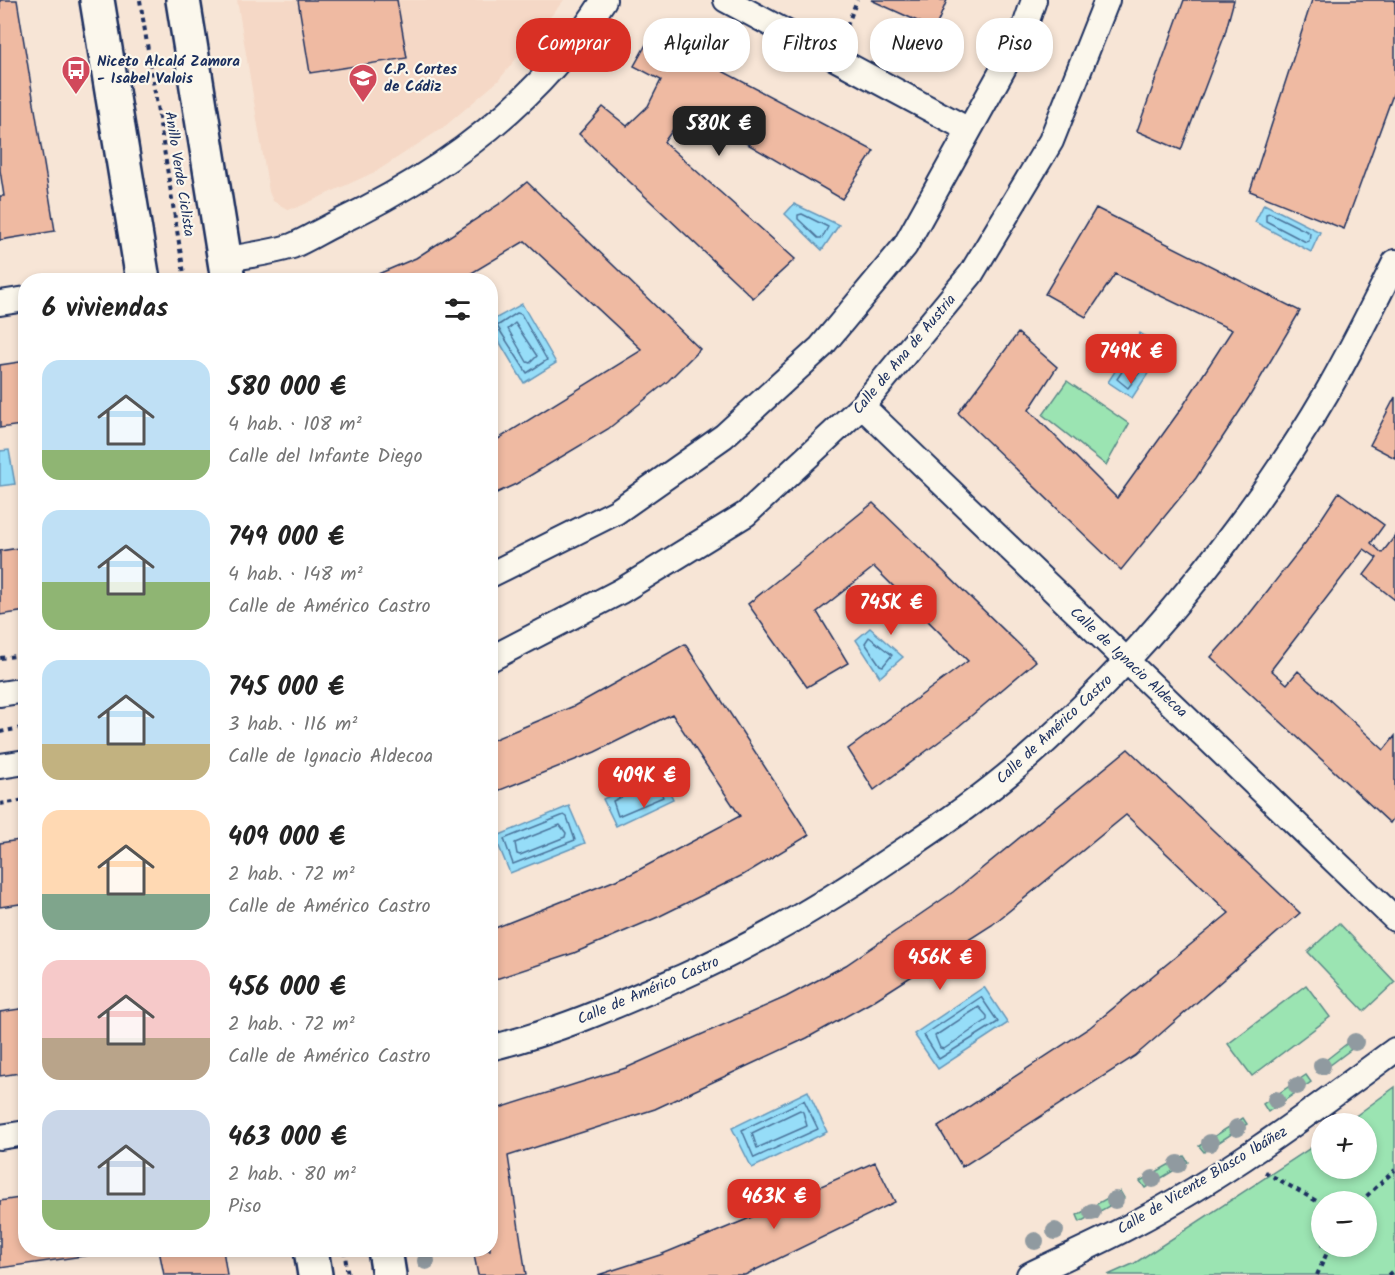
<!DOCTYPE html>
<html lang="es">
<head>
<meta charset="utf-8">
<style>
  body { margin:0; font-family:Kalam,sans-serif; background:#f2f2f2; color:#222; height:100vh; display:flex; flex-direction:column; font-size:22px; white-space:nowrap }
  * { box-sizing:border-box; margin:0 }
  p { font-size:20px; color:#767676 }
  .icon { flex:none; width:33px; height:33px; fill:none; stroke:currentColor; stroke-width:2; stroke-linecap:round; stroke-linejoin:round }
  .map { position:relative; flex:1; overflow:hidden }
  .panel { position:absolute; left:18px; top:273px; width:480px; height:984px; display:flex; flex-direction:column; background:#fff; border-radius:24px; box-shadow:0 3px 9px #0003 }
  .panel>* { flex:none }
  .banner { position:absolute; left:516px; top:18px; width:570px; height:54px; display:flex; gap:12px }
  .tools { position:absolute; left:1311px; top:1113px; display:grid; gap:12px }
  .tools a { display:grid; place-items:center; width:66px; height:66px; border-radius:50%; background:#fff; box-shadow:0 3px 9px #0003; font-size:30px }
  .price { position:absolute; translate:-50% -51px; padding:0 14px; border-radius:12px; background:#d93025; color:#fff; font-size:20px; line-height:39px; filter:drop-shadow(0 2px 3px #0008) }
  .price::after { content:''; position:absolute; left:50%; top:36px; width:18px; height:14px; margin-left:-9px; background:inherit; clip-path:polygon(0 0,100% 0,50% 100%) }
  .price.current { background:#222; color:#fff }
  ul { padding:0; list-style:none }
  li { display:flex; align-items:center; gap:18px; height:150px; padding:0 24px }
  li span { display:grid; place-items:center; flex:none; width:168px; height:120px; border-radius:18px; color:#555 }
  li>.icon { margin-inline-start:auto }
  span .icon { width:72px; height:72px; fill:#fffc; stroke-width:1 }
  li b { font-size:26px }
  h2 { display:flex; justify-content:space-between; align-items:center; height:72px; padding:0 24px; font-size:26px }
  .pill { padding:0 21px; border-radius:24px; background:#fff; box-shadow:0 3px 9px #0003; font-size:21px; line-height:54px }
  .pill.current { background:#d93025; color:#fff }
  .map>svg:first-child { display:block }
  .built { fill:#f5d8c6 }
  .green { fill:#9be4b2; stroke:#5b8a88; stroke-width:1.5; fill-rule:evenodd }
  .water { fill:#96ddf8; stroke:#6597ba; stroke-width:1.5 }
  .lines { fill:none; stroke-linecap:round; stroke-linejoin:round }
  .shore { stroke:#4c759c; stroke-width:1.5 }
  .building { fill:#efbaa2; stroke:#1b2f5e; stroke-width:1.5 }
  .street-casing { stroke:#1b2f5e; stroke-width:28 }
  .secondary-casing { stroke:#1b2f5e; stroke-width:38 }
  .path { stroke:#1b2f5e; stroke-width:4; stroke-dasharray:4.5 4.5; stroke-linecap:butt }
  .street { stroke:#fbf7ec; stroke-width:24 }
  .secondary { stroke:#fbf7ec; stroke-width:33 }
  .tree { fill:#909aa0 }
  .labels { text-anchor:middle; stroke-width:4.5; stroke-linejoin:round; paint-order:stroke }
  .poi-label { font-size:15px; font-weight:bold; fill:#1b2f5e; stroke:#fbf7ec; text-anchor:start }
  .street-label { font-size:15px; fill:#1b2f5e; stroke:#fbf7ec }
</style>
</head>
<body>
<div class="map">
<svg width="1395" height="1275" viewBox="0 0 1395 1275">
  <rect width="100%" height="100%" fill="#f7e5d6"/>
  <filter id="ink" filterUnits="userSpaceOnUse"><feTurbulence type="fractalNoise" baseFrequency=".0167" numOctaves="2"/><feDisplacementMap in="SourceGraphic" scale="12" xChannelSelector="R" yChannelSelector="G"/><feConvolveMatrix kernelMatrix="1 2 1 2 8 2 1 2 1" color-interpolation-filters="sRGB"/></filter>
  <g filter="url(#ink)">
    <path class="built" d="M237 0H564L498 81 444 127 377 171 296 208 287 209 273 201 269 192Z"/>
    <path class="green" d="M1067 381 1129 424 1106 465 1043 415Z
      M1339 923 1395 982 1364 1011 1308 952Z
      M1306 985 1330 1017 1252 1076 1228 1044Z
      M1358 1035 1362 1041 1321 1072 1317 1067Z
      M1306 1075 1311 1082 1268 1112 1263 1104Z
      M1395 1087V1275H1108L1135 1263 1321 1141 1322 1168H1366V1124L1346 1123ZM1322 1202H1366V1246H1322Z
      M1243 1118 1247 1124 1204 1152 1199 1146Z
      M1184 1156 1188 1162 1145 1188 1140 1181Z
      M1120 1191 1124 1198 1080 1222 1077 1215Z"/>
    <path class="water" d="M794 204 839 225 822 250 785 214Z
      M1264 204 1320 232 1311 252 1255 222Z
      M522 304 556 363 524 383 490 326 491 321Z
      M1140 333 1164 349 1132 398 1108 382Z
      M9 450 15 484 0 486V451Z
      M870 628 903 657 880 677 856 640Z
      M660 772 673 799 616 826 603 799Z
      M569 806 585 843 510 873 495 837Z
      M984 987 1008 1023 938 1069 914 1034Z
      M808 1091 827 1132 752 1168 732 1128Z"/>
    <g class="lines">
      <path class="shore" d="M1270 213 1310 233 1309 241 1306 242 1266 221V214Z
        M802 214 828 227 822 238H818L798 219V215Z
        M517 313 521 314 547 360 527 373 497 326Z
        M515 323 537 356 530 363 527 362 508 329Z
        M1141 343 1155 352 1128 388 1117 379Z
        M869 637 892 655 883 666 880 665 865 643Z
        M656 781 663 797 618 816 613 801Z
        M564 815 567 817 575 840 513 864 504 839Z
        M560 825 566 833 565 837 520 855 517 854 515 843Z
        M981 997 998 1022 939 1059 924 1035Z
        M979 1007 987 1016V1020L944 1049 940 1048 935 1036Z
        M804 1100 818 1129 754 1158 742 1130Z
        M800 1110 803 1112 807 1126 757 1148 752 1133Z"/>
    </g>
    <path class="building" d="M0 0H17L55 231 0 240V196H4L0 170Z
      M298 0H397L407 58 310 73Z
      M871 0H947L935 29Z
      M1184 0H1234L1224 37 1181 150 1137 131Z
      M1312 0H1395V89L1344 229 1250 191Z
      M652 34 874 151 842 199 688 109 664 142 795 259 753 298 579 134 603 107 627 126 648 106 661 80 634 66Z
      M527 182 700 349 668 381 608 429 516 484 490 496V444L642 350 525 241 460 280H364L416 258 501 203Z
      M1096 208 1300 311 1251 394 1196 478 1121 570 958 413 1018 333 1057 367 1029 410 1117 498 1181 409 1232 330 1115 274 1086 317 1045 294Z
      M26 361V454L21 425 0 428V365Z
      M1395 397V458L1370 445Z
      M1339 492 1384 525 1371 543 1382 553 1395 536V600L1364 575 1377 558 1364 549 1271 670 1287 684 1298 671 1384 750 1395 736V816L1390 823 1211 657 1247 617 1306 542Z
      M873 503 1036 661 952 732 874 790 848 749 968 661 874 567 817 612 848 663 807 687 748 604Z
      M26 535V611L0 615V551L25 547Z
      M685 644 809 835 743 875 658 917 574 953 490 981V930L631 874 740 816 672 714 595 752 490 794V741L574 706Z
      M1128 749 1300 913 1135 1056 962 1167 938 1127 1089 1028 1229 913 1126 815 992 925 870 1003 807 1038 655 1109 508 1156 526 1275H478L473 1250H490V1111L626 1068 786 997 846 965 953 892Z
      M26 839V903L0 907V843Z
      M26 1008V1072L0 1076V1012Z
      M875 1162 895 1202 745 1275H598L660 1255 745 1220Z
      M26 1197V1250H125L0 1268V1201Z
      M159 1250H223L227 1275H164Z"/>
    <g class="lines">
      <g class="street-casing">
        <path id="street" d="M726 0 969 130
          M225 260C247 255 271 253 292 246 307 240 322 230 337 223 443 173 540 101 604 0
          M0 303 26 299
          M862 406 1395 919
          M490 575 616 512 724 436 821 347 905 246 1022 35 1034 0
          M490 659 621 591 746 514 862 406 971 274 1051 141 1107 0
          M0 694 26 690
          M0 766 26 762
          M490 1048C557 1032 620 1004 682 977 759 943 829 901 898 854 939 827 981 798 1018 766 1134 666 1249 526 1326 394 1351 351 1373 306 1395 262
          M0 1137 26 1133
          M1029 1275C1064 1258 1099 1243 1132 1225 1226 1176 1311 1112 1395 1050"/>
      </g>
      <g class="secondary-casing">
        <path id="secondary" d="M97 0 143 280
          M183 0 228 280
          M311 1250 315 1275
          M385 1250 389 1275"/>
      </g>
      <path class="path" d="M140 0 185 280
        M844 34 857 0
        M0 658 24 655 25 666
        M0 732 26 727
        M0 804 26 800
        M1265 1172 1322 1204
        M1360 1202 1395 1170
        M344 1250 348 1275
        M1317 1275 1330 1246
        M1388 1275 1395 1269"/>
      <use href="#street" class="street"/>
      <use href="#secondary" class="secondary"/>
    </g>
    <g class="tree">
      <circle cx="1355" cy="1042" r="9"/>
      <circle cx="1322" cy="1066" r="9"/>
      <circle cx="1297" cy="1086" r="9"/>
      <circle cx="1276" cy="1100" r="9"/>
      <circle cx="1237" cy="1128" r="9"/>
      <circle cx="1210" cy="1143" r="9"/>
      <circle cx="1178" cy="1164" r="9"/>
      <circle cx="1153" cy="1179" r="9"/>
      <circle cx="1115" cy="1200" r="9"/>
      <circle cx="1092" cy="1212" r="9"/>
      <circle cx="1055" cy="1231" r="9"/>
      <circle cx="1035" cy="1241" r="9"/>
      <circle cx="426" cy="1261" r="9"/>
    </g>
  </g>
  <defs>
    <g id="bus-pin" transform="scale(1.5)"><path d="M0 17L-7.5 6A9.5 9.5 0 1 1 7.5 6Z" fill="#d1495b" stroke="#fbf7ec"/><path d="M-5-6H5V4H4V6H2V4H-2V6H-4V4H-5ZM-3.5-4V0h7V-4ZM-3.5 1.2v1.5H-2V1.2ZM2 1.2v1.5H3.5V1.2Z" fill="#fff"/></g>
    <g id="school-pin" transform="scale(1.5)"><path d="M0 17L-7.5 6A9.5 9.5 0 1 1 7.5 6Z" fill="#d1495b" stroke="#fbf7ec"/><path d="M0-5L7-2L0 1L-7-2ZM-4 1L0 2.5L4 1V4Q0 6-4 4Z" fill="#fff"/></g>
  </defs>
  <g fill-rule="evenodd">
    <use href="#bus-pin" x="76" y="70"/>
    <use href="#school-pin" x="363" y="78"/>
  </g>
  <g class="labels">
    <g class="poi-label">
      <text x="97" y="66">Niceto Alcalá Zamora<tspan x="97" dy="17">- Isabel Valois</tspan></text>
      <text x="384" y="74">C.P. Cortes<tspan x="384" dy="17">de Cádiz</tspan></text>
    </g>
    <g class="street-label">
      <text transform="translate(180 174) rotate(81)" y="5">Anillo Verde Ciclista</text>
      <text transform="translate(904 354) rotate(-50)" y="5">Calle de Ana de Austria</text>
      <text transform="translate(1129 662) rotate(43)" y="5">Calle de Ignacio Aldecoa</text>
      <text transform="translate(1054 729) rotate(-43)" y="5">Calle de Américo Castro</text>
      <text transform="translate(648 990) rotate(-23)" y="5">Calle de Américo Castro</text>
      <text transform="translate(1202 1180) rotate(-31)" y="5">Calle de Vicente Blasco Ibáñez</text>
    </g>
  </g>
</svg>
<div class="tools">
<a>+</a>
<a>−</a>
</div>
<b class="price current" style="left:719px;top:157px">580K €</b>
<b class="price" style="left:1131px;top:385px">749K €</b>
<b class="price" style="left:891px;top:636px">745K €</b>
<b class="price" style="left:644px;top:809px">409K €</b>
<b class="price" style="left:940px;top:991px">456K €</b>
<b class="price" style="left:774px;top:1230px">463K €</b>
<div class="banner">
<a class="pill current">Comprar</a>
<a class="pill">Alquilar</a>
<a class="pill">Filtros</a>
<a class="pill">Nuevo</a>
<a class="pill">Piso</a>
</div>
<section class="panel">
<h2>6 viviendas<svg class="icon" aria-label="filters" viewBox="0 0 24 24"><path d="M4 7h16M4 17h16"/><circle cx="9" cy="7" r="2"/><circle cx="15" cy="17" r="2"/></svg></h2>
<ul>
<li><span style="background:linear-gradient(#bfe0f5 75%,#8fb573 0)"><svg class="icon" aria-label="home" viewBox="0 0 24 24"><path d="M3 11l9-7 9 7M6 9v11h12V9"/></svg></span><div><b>580 000 €</b><p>4 hab. · 108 m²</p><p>Calle del Infante Diego</p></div></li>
<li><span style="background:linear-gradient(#bfe0f5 60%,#8fb573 0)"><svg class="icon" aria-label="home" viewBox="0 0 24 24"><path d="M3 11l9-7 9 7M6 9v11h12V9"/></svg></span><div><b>749 000 €</b><p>4 hab. · 148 m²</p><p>Calle de Américo Castro</p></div></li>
<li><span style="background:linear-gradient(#bfe0f5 70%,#c2b280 0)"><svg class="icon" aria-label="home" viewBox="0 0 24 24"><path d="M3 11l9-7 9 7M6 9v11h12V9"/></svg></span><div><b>745 000 €</b><p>3 hab. · 116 m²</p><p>Calle de Ignacio Aldecoa</p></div></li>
<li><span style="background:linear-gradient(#ffd9b3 70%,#7fa58c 0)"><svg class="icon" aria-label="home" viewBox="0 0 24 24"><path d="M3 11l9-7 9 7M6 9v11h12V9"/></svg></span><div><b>409 000 €</b><p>2 hab. · 72 m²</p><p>Calle de Américo Castro</p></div></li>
<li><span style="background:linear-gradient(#f6c9c9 65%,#b9a48a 0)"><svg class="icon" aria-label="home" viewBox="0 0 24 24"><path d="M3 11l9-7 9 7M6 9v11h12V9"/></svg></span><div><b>456 000 €</b><p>2 hab. · 72 m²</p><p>Calle de Américo Castro</p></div></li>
<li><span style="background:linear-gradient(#c9d6e8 75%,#8fb573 0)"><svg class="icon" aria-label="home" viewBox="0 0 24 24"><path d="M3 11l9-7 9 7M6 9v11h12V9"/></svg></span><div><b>463 000 €</b><p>2 hab. · 80 m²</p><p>Piso</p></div></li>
</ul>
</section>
</div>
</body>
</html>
